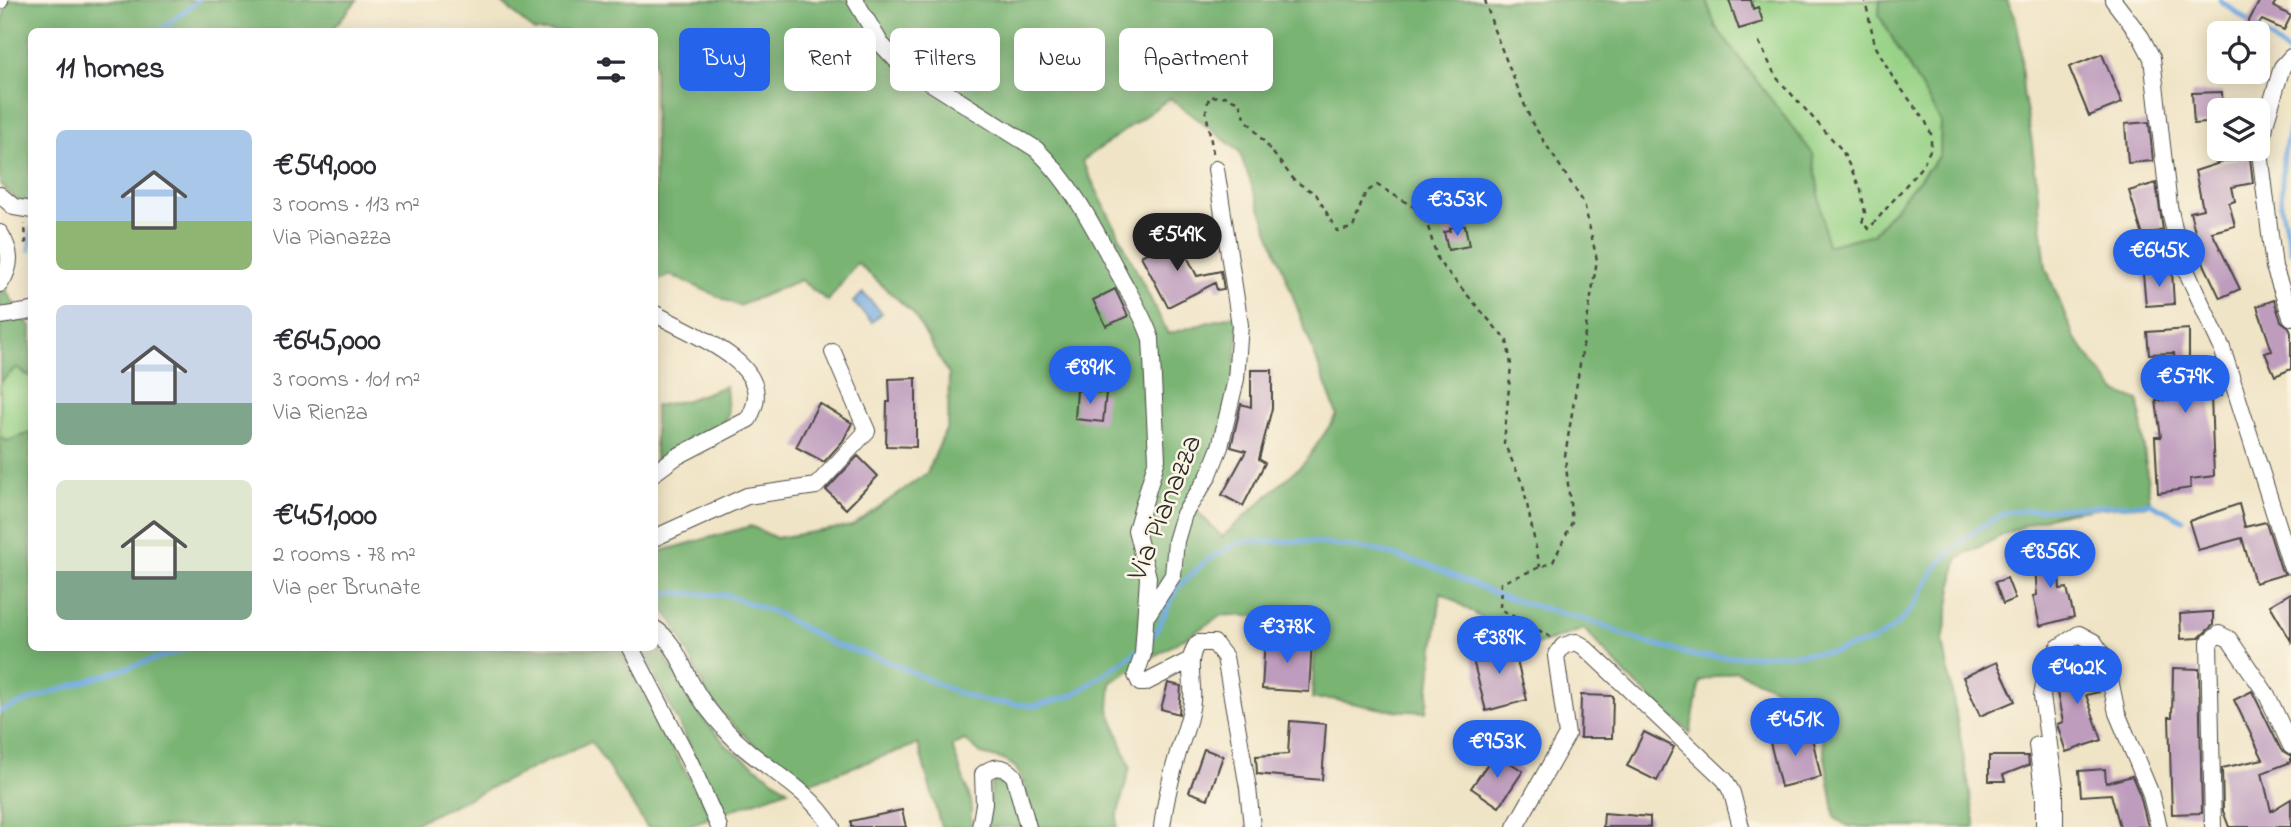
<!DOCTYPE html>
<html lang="en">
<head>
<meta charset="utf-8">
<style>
  body { margin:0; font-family:"Indie Flower",sans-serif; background:#f2f2f3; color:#2b2b33; height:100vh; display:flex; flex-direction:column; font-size:26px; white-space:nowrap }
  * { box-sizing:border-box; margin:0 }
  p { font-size:23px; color:#7c7c81 }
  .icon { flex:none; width:38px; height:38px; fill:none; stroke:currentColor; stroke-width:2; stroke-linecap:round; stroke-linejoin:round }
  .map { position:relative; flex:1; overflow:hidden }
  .sheet { position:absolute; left:28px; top:28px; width:630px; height:623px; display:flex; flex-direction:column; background:#fff; border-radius:10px; box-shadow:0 4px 18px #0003 }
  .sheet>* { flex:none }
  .hud { position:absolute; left:679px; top:28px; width:665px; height:63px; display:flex; gap:14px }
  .tools { position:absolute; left:2207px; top:21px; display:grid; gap:14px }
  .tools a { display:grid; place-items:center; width:63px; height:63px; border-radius:10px; background:#fff; box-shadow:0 4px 18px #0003; font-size:35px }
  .price { position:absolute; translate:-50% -60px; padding:0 16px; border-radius:24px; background:#2563eb; color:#fff; font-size:23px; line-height:46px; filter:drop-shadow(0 2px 4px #0008) }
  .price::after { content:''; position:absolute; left:50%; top:42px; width:21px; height:16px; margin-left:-10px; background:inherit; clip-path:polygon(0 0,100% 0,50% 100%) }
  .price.current { background:#222; color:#fff }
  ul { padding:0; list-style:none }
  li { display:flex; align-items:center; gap:21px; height:175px; padding:0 28px }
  li span { display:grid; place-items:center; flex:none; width:196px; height:140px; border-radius:10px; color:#555 }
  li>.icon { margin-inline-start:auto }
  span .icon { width:84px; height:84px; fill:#fffc; stroke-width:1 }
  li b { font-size:30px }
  h2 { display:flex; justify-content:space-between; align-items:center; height:84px; padding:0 28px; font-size:30px }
  .pill { padding:0 24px; border-radius:10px; background:#fff; box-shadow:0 4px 18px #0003; font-size:24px; line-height:63px }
  .pill.current { background:#2563eb; color:#fff }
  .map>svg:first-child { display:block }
  .green { fill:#97d286; stroke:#617e58; stroke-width:2 }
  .forest { fill:#79b473; stroke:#52704f; stroke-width:2; fill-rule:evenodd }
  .water { fill:#72abe1; stroke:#4e6b86; stroke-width:2 }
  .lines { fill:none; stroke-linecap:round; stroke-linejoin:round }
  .stream { stroke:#72abe1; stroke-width:5 }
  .building { fill:#be9cbe }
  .minor-casing { stroke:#494742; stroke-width:18 }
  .path { stroke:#494742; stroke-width:2.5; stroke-dasharray:5 5; stroke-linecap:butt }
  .minor { stroke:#fff; stroke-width:16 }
  .labels { text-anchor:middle; stroke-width:5; stroke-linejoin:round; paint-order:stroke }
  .street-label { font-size:30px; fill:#2b2b2b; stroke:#fcf5e5 }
</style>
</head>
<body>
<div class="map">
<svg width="2291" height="827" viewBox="0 0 2291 827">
  <rect width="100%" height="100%" fill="#fcf5e5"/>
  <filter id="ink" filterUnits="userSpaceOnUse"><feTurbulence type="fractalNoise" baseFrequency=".0143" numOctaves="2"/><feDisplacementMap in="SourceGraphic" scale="14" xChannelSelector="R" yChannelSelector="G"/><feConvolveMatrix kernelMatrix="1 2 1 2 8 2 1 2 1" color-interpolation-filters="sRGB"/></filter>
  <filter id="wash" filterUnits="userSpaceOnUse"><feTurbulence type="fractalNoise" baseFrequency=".00686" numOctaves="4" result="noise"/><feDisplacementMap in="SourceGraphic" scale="28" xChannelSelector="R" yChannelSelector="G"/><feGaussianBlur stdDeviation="1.57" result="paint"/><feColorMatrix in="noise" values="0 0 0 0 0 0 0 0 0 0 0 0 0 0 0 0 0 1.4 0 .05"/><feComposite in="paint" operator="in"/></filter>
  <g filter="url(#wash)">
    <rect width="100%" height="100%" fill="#f0e4c6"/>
    <path class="green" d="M1706 0H1880L1879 15 1941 122 1940 155 1873 234 1826 246 1812 154 1716 27Z
      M16 368 31 377V433L7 442 0 437V382Z"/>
    <path class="forest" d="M6 0H357L331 31 32 32 31 203 19 202 0 184V37Z
      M499 0H1706L1716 28 1813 154 1827 246 1873 234 1940 155 1941 122 1879 15 1880 0H2007L2015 16 2020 40 2023 91 2032 143 2046 268 2074 337 2116 392 2139 401 2150 505C2123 507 2095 507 2068 512 2030 520 1991 540 1957 559L1943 641 1976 827H1849L1835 818 1817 707 1736 671 1700 681 1690 733 1627 676 1584 629 1528 648 1441 592 1426 712 1388 710 1331 699H1312L1316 619 1223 615 1111 682 1109 709 1130 767 1117 817V827H1033L1025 786 1016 768 1005 760 981 754 965 740 952 746 971 801V827H941L918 744 811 782 784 763 763 753 712 704 673 621 661 607H655L654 553 751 526 776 538 852 526 927 473 948 425 949 375 913 313 857 263 828 301 800 280 739 306 671 275 655 281 654 32 534 31ZM1170 98 1239 151 1337 415 1305 462 1222 537 1195 509 1232 395 1240 313 1168 334 1082 161Z
      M0 280 23 319 31 326V377L16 368 0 382Z
      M726 386 728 415 718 428 655 466V406L687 400Z
      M31 433 32 648H620L677 757 712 817 684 827H647L591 741 406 827H0V437L7 441Z
      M655 644 658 646 702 717 727 746 788 790 723 813 643 652 644 648H654Z
      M997 781C1016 788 1017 809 1021 827H987L992 783Z"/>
    <path class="water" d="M863 293 882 313 872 322 853 302Z"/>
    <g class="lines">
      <path class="stream" d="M2220 0 2290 54
        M158 32 199 0
        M2291 120 2283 157 2281 206 2291 251
        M29 250 32 227
        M654 592 727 595 776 613 832 644 882 659 956 692 984 701 1034 706 1074 695 1139 650
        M1148 640 1156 632 1177 588 1207 560 1240 542 1302 541 1376 550 1433 567 1503 597 1593 622 1638 640 1695 656 1726 657 1833 652 1875 640 1897 625 1914 606 1936 567 1950 552 1974 531 2006 512 2150 503 2183 520
        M0 711 49 693 189 648"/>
    </g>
    <g id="blocks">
      <path class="building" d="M1729 0H1751L1753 9 1758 7 1763 22 1739 29Z
        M2260 0H2277L2273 6 2291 16 2284 30 2262 20 2252 33 2243 32Z
        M2102 54 2122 103 2089 116 2069 67Z
        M2222 92 2223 110H2219V122L2194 124 2192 93Z
        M2149 122 2153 161 2128 163 2125 124Z
        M2250 158 2253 183 2232 187 2235 201 2229 203 2235 226 2212 232 2240 289 2220 298 2202 260 2190 212 2203 209 2195 171 2226 161Z
        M2156 183 2163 230 2143 236 2129 191Z
        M1465 225 1469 246 1448 250 1444 232 1450 231V228Z
        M1177 237 1197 276 1221 271 1224 289 1217 290 1215 283 1168 307 1141 256Z
        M2172 271 2174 304 2146 306 2143 274Z
        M1115 289 1128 316 1106 326 1093 300Z
        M2274 300 2281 321 2289 327 2291 333V369L2275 376 2265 353 2272 351 2257 306Z
        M2189 329V361L2215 360 2219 375 2221 396H2211L2214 476 2190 479 2191 488 2158 493 2155 437H2161L2156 401 2178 399 2174 353 2149 354 2147 332Z
        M1251 370H1272V408L1259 459 1265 463 1243 506 1222 495 1246 451 1231 447 1241 404 1251 407Z
        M916 378V447L886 446 887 402H890L889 379Z
        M1077 390 1106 393 1103 422 1075 419Z
        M819 403 852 423 843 441 824 462 796 447Z
        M858 456 878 476 846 509 826 490Z
        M2239 504 2245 527 2266 522 2281 569 2285 574 2255 583 2242 538 2198 550 2189 521Z
        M2057 549 2060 589 2067 588 2074 617 2040 626 2033 596 2037 595 2034 551Z
        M2007 578 2015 599 2003 604 1995 582Z
        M2291 593V641L2270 605Z
        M2208 612H2213V625L2199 638 2181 639 2180 614Z
        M1265 637 1312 641 1309 692 1262 689Z
        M1512 642 1527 700 1486 711 1471 652Z
        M1997 662 2015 701 1980 716 1963 677Z
        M2095 663 2099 692 2086 695 2102 740 2066 752 2057 724 2063 722 2055 683 2057 670Z
        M2173 668 2199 669 2202 813 2172 814 2169 717H2172Z
        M1168 683 1181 686 1179 714 1161 709Z
        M2252 691 2281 750 2291 756V762L2262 773 2271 811 2291 799V827H2229L2223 811 2222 768 2263 759 2234 700Z
        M1581 695 1613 696 1612 738H1580Z
        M1290 721 1326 724 1322 780 1257 774 1256 756 1288 754Z
        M1810 729 1821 777 1781 787 1769 738Z
        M1644 732 1674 747 1657 781 1627 766Z
        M1204 749 1223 756 1208 799 1189 792Z
        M1495 753 1523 771 1499 807 1471 788Z
        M1989 756H2028L2029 765 2003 775 2005 781H1989Z
        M2105 769 2106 783 2132 776 2140 795 2148 827H2120L2111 794 2081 796 2079 771Z
        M902 810 906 827H851V821Z
        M1604 813 1650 817V827H1603Z"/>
    </g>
  </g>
  <g filter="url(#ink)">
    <use href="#blocks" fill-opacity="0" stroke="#494742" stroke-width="2"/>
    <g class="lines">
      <g class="minor-casing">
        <path id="minor" d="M855 0 881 44 899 63 1036 149C1073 184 1096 232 1120 276 1131 297 1144 317 1151 339L1157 459 1136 530 1148 577 1143 654 1136 675 1140 683H1145L1190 660
          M2113 0 2141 37 2152 58 2169 206 2176 238 2185 268 2222 348 2291 566
          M0 1V0
          M2291 57 2282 67 2266 121 2260 152 2274 267 2291 317
          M0 195 14 207 32 210
          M0 233C11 251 13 265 0 284
          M654 313C684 331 765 359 755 403 754 408 751 414 749 419L676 457 654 473
          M0 316 32 311
          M654 538 747 496 816 486 867 431 833 352
          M1148 614 1173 575 1176 541 1184 514 1208 477 1220 447 1236 379 1240 325 1216 169
          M654 628C674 640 682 666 693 686 701 701 713 716 725 729 759 768 803 781 832 827
          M631 648 690 762 719 827
          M2037 745 2044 796V827
          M980 827 984 804 983 774C994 765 1004 765 1014 776L1028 827
          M1162 827C1165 802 1171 777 1178 753 1183 736 1191 718 1192 700 1194 681 1185 658 1198 643H1214L1225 657 1248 788 1252 827
          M1515 827 1567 735 1556 656 1563 646 1576 642 1583 646 1725 780 1732 793 1741 827
          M2055 827V787L2042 696 2048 663 2059 647 2079 634 2094 642 2106 660 2117 713 2150 792 2159 827
          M2213 827 2209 642 2219 634 2229 639 2267 695 2291 746"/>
      </g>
      <path class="path" d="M1485 0 1494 30 1532 123 1584 203 1597 260 1565 456 1572 522 1553 562 1501 583 1500 609 1549 636 1550 638
        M1759 42 1776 77 1842 150 1861 190 1865 213 1862 223 1869 229 1923 165 1931 148V134L1925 120 1893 78 1875 45 1865 0
        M1213 153 1206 111 1209 97 1225 96 1239 102 1246 119 1295 181 1316 194 1337 231 1353 228 1365 193 1377 185 1424 213 1438 261 1507 341 1511 365 1504 443 1523 485 1540 567
        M24 243 26 242 25 224"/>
      <use href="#minor" class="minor"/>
    </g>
  </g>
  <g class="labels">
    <g class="street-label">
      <text transform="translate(1163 507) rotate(-68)" y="10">Via Pianazza</text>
    </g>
  </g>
</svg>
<div class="tools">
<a><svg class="icon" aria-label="locate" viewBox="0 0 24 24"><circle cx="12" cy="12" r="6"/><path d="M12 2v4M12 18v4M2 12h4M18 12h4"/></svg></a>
<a><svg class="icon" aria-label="layers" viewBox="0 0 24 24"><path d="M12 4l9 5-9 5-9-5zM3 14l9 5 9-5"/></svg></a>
</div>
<b class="price" style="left:1457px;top:238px">€353K</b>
<b class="price current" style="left:1177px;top:273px">€549K</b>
<b class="price" style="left:2159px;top:289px">€645K</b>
<b class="price" style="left:1090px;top:406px">€891K</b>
<b class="price" style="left:2185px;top:415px">€579K</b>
<b class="price" style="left:2050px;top:590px">€856K</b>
<b class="price" style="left:1287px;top:665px">€378K</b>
<b class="price" style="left:1499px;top:676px">€389K</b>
<b class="price" style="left:2077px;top:706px">€402K</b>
<b class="price" style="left:1795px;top:758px">€451K</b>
<b class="price" style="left:1497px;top:780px">€953K</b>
<div class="hud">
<a class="pill current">Buy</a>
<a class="pill">Rent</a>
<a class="pill">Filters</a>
<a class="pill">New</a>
<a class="pill">Apartment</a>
</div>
<section class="sheet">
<h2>11 homes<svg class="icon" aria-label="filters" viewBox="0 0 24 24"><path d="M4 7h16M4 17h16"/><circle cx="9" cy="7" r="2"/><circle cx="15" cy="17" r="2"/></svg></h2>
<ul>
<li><span style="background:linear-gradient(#a9c7e8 65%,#8fb573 0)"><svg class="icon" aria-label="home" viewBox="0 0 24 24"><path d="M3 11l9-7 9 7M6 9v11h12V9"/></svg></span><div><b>€549,000</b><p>3 rooms · 113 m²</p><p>Via Pianazza</p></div></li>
<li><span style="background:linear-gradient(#c9d6e8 70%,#7fa58c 0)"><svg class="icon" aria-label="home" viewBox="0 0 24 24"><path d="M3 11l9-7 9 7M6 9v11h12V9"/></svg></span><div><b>€645,000</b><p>3 rooms · 101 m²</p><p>Via Rienza</p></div></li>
<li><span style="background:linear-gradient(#dfe7d0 65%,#7fa58c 0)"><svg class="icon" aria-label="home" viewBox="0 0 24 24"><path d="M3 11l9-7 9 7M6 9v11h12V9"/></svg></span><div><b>€451,000</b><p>2 rooms · 78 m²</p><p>Via per Brunate</p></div></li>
</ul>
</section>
</div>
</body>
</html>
